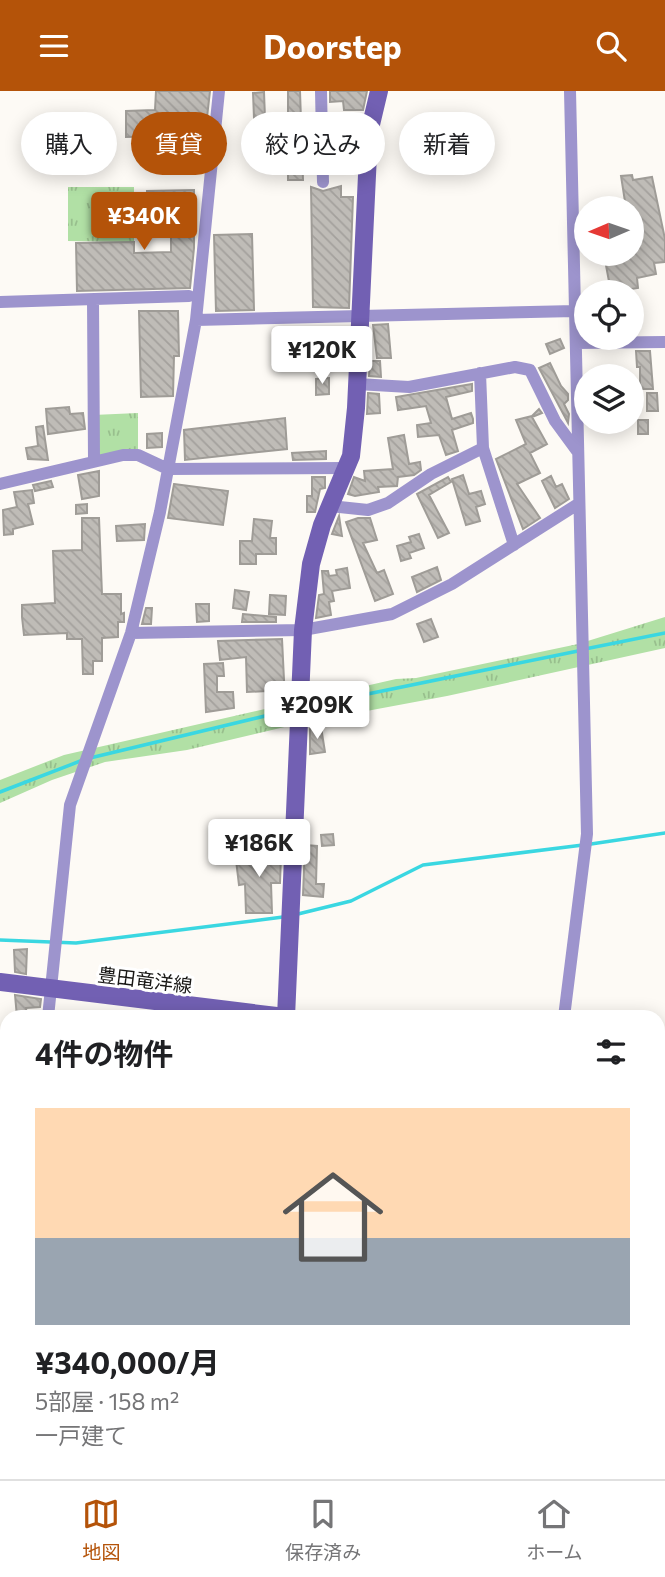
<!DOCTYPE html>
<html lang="ja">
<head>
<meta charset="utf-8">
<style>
  body { margin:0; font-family:Commissioner,"Noto Sans JP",sans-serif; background:#f6f6f6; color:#202124; height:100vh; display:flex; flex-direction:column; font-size:26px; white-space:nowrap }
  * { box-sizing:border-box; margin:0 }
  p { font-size:23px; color:#757577 }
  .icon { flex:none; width:38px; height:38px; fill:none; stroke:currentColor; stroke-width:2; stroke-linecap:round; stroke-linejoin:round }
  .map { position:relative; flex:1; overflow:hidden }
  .details { position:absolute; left:0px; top:919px; width:665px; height:471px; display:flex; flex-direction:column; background:#fff; border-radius:21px 21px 0 0; box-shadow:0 4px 18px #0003 }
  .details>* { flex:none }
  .guide { position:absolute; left:21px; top:21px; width:623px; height:63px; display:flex; gap:14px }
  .needle { width:46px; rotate:268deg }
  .fabs { position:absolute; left:574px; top:105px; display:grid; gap:14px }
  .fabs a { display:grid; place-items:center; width:70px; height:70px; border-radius:50%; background:#fff; box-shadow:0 4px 18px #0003; font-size:35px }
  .price { position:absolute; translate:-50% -60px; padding:0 16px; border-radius:7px; background:#fff; color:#222; font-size:23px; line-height:46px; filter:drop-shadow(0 2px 4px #0008) }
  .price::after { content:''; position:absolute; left:50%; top:42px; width:21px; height:16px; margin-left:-10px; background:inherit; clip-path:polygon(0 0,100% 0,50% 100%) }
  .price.active { background:#b45309; color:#fff }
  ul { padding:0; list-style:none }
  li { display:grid; align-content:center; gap:14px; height:371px; padding:0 35px }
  li span { display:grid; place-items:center; height:217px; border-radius:0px; color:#555 }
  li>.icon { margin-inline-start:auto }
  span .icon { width:126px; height:126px; fill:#fffc; stroke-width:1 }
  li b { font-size:30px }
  h2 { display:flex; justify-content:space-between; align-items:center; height:84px; padding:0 35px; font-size:30px }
  .chip { padding:0 24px; border-radius:32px; background:#fff; box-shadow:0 4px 18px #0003; font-size:24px; line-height:63px }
  .chip.active { background:#b45309; color:#fff }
  header { display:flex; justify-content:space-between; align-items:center; height:91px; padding:0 35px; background:#b45309; color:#fff; font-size:32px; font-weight:700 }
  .tab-bar { display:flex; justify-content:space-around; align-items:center; height:98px; border-top:2px solid #e0e0e0; background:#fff; font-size:19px; color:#757577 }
  .tab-bar a { display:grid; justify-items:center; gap:4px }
  .tab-bar .active { color:#b45309 }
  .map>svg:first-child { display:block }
  .grass { fill:url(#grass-tufts) }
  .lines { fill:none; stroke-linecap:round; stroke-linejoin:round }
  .stream { stroke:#3ad7e1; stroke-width:3.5 }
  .building { fill:url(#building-back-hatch); stroke:#9f9c97; stroke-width:2 }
  .street { stroke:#9d94cd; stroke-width:12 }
  .secondary { stroke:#7260b3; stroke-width:18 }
  .labels { text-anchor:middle; stroke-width:6; stroke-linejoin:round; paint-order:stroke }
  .street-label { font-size:19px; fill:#191816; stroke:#fff }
</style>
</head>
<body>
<header><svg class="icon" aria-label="menu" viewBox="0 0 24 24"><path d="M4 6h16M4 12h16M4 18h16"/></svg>Doorstep<svg class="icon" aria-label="search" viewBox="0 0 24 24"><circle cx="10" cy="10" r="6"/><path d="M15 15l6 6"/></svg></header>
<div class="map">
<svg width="665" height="1388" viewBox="0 0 665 1388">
  <defs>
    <pattern id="grass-tufts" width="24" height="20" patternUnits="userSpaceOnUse" patternTransform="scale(1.75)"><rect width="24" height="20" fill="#b1e0a5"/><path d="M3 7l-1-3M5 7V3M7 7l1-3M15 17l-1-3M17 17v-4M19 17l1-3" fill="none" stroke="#98bf8d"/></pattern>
    <pattern id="building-back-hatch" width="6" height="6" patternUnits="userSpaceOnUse" patternTransform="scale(1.75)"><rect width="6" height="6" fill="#bfbcb7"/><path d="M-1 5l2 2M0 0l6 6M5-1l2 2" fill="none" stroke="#a4a19d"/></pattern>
  </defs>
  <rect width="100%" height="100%" fill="#fdfaf5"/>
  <path class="grass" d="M68 96H134V151L68 150Z
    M138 322V364L94 369 93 324Z
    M665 526V557L447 605 297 633 187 659 105 671 52 689 0 712V689L64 664 396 588 416 587 578 553Z"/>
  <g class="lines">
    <path class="stream" d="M585 558 665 542
      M304 616 578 560
      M90 667 294 618
      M0 701 83 669
      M591 753 665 742
      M298 823 351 810 423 774 583 754
      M0 849 76 852 283 826"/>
  </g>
  <path class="building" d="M156 0H210L205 44 126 46V20L155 19Z
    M288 0H300L303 89H288Z
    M330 0H367L363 19H344L343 10 330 11Z
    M264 1 265 27H254L253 2Z
    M632 84 633 89 652 86 665 148V171L654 172 656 183 637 187 638 197 611 201 605 169 622 166 621 163H632V117H626L621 85Z
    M341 95V106H353L349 217 313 216 311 96 323 100Z
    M194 99V157L190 197 77 200 76 152 134 151V162L171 161V127H148L147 100Z
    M252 143 254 219 216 220 214 144Z
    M139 220H178L179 265H174L173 305 141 306Z
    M388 233 391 267H377L373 234Z
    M560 248 564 257 550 263 546 253Z
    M636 260H650L653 298H640V276H637Z
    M370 270H380L381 286 369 285Z
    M550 272 561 295 568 303V309L564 313 569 323 568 332 539 277Z
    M329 287V303L316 304V288Z
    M472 293V300L446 306 452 328 471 322 473 328V332L452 339 458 360 446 364 439 344 418 346 417 334 431 332 426 315 398 319 396 306Z
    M368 302 379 303 380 322 367 323Z
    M647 302H657L658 320H647Z
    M69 316 70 323 83 322 85 338 48 343 46 318Z
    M539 318 542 322 532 326 547 353 530 362 540 382 517 393 540 427 523 438 496 368 526 353 516 329 532 325Z
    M285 327 287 358 185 369 184 339Z
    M638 329H648V343H638Z
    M43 335 48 369 28 368 26 357 38 355 36 336Z
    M162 342V356L147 357V343Z
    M404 344 409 373 420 371 421 379 414 384 398 386 397 395 378 396 379 401 355 405 348 403 354 386 365 390 364 380 393 378 388 347Z
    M326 360V368L293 369 292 362Z
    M99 380V405L82 408 78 384Z
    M463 384 469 403 481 400 485 413 476 416 480 430 466 434 452 388Z
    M551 385 556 396 562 393 569 408 555 417 542 390Z
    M312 386H325V397L320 398 315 421H307V405H312Z
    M448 386 451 391 429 404 449 442 438 447 417 403Z
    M51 390 53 396 35 400 33 394Z
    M174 393 228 400 223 434 168 427Z
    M32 399 34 412 28 413 33 433 13 438V443L4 444 3 419 17 416 14 401Z
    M87 413V422L76 423V414Z
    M339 425 342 445 332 443Z
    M82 427H99L102 503H121V523L124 522V531H118V546L102 547V570H93V583H83L82 548H67V542L24 544 22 526V514L55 512 53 460 82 459Z
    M358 427H370L377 449 363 452 377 482 384 479 393 503 375 510 346 431Z
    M254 428 272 430 270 447H276V463H256V473H240V450H252Z
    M145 433 144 449 117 450 116 435Z
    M419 443 424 457 409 462 411 467 401 470 397 455 411 451 409 446Z
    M437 476 441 489 417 501 412 486Z
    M347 477 350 497 332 500 334 510 329 511 331 524 316 527 319 504 324 503 322 480H328L329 485 337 484 336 479Z
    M235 499 249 501 246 519 233 517Z
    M270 504 286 505 285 524 269 523Z
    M196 513H209V530L197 531Z
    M146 517H152L151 533H142Z
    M243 523 276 526V531H242Z
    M431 528 438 546 424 551 417 533Z
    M282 548 285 609 267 611V600L247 601 246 566 220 569 218 550Z
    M223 572 224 585H217V601H233L234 617 206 621 204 573Z
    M321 636 325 661 310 663V638Z
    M333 743 334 754 322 755 321 744Z
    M265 752 266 767 281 765 280 792H271L272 822H246L245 793 239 794 236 769 250 768 248 754Z
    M305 754 317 755 316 793H324L323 806 303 804Z
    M212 755H221L222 765 212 766Z
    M27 858 26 883 15 881 14 859Z
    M15 904 41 908 40 916 26 917 27 926H17Z"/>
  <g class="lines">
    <path class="street" d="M321 0 323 91
      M93 209 94 369
      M0 211 189 205
      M196 229 575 220
      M576 252 665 251
      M480 282 483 357 514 454
      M357 293 409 296 515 276 530 279 555 330 577 360
      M0 393 123 364H138L168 378 346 377
      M330 415 368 419 388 412 431 383 483 357
      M131 542 303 539 392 523 452 493 578 413
      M48 926 70 714 131 542 160 421 196 229 219 0
      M564 926 587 743 570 0
      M0 991H7
      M0 1100H7
      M658 1129 665 1127
      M664 1234 665 1136
      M0 1248 7 1247
      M658 1290 665 1289
      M13 1382V1388
      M197 1382 198 1388
      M402 1382V1388
      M538 1382 539 1388
      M607 1382V1388
      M43 1388 97 1382"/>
    <path class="secondary" d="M0 891 285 926
      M286 926 303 539 311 473 322 434 351 365 356 317 369 42 379 0
      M658 976 665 977
      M267 1382 268 1388"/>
  </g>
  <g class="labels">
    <g class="street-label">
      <text transform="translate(145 889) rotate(7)" y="7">豊田竜洋線</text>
    </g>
  </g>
</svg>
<div class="fabs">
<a><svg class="needle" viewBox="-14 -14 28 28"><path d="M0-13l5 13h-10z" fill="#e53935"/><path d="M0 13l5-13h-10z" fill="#757577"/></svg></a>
<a><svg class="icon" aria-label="locate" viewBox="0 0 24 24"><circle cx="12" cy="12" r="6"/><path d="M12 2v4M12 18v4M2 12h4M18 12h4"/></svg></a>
<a><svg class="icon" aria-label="layers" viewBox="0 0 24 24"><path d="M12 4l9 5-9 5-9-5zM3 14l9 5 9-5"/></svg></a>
</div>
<b class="price active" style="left:144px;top:161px">¥340K</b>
<b class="price" style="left:322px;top:295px">¥120K</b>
<b class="price" style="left:317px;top:650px">¥209K</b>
<b class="price" style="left:259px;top:788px">¥186K</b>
<div class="guide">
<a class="chip">購入</a>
<a class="chip active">賃貸</a>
<a class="chip">絞り込み</a>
<a class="chip">新着</a>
</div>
<section class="details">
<h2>4件の物件<svg class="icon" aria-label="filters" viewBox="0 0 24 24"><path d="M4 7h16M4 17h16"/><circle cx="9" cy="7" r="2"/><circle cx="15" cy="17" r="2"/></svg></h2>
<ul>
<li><span style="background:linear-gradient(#ffd9b3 60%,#9aa5b1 0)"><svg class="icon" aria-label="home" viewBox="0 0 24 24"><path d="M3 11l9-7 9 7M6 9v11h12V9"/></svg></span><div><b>¥340,000/月</b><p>5部屋 · 158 m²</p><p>一戸建て</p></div></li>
</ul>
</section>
</div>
<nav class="tab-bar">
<a class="active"><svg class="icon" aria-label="map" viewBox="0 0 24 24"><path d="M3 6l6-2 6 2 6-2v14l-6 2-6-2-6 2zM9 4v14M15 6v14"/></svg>地図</a>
<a><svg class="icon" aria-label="saved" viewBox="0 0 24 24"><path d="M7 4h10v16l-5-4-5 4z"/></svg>保存済み</a>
<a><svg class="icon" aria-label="home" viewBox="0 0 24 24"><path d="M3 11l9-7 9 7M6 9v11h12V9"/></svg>ホーム</a>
</nav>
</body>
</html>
